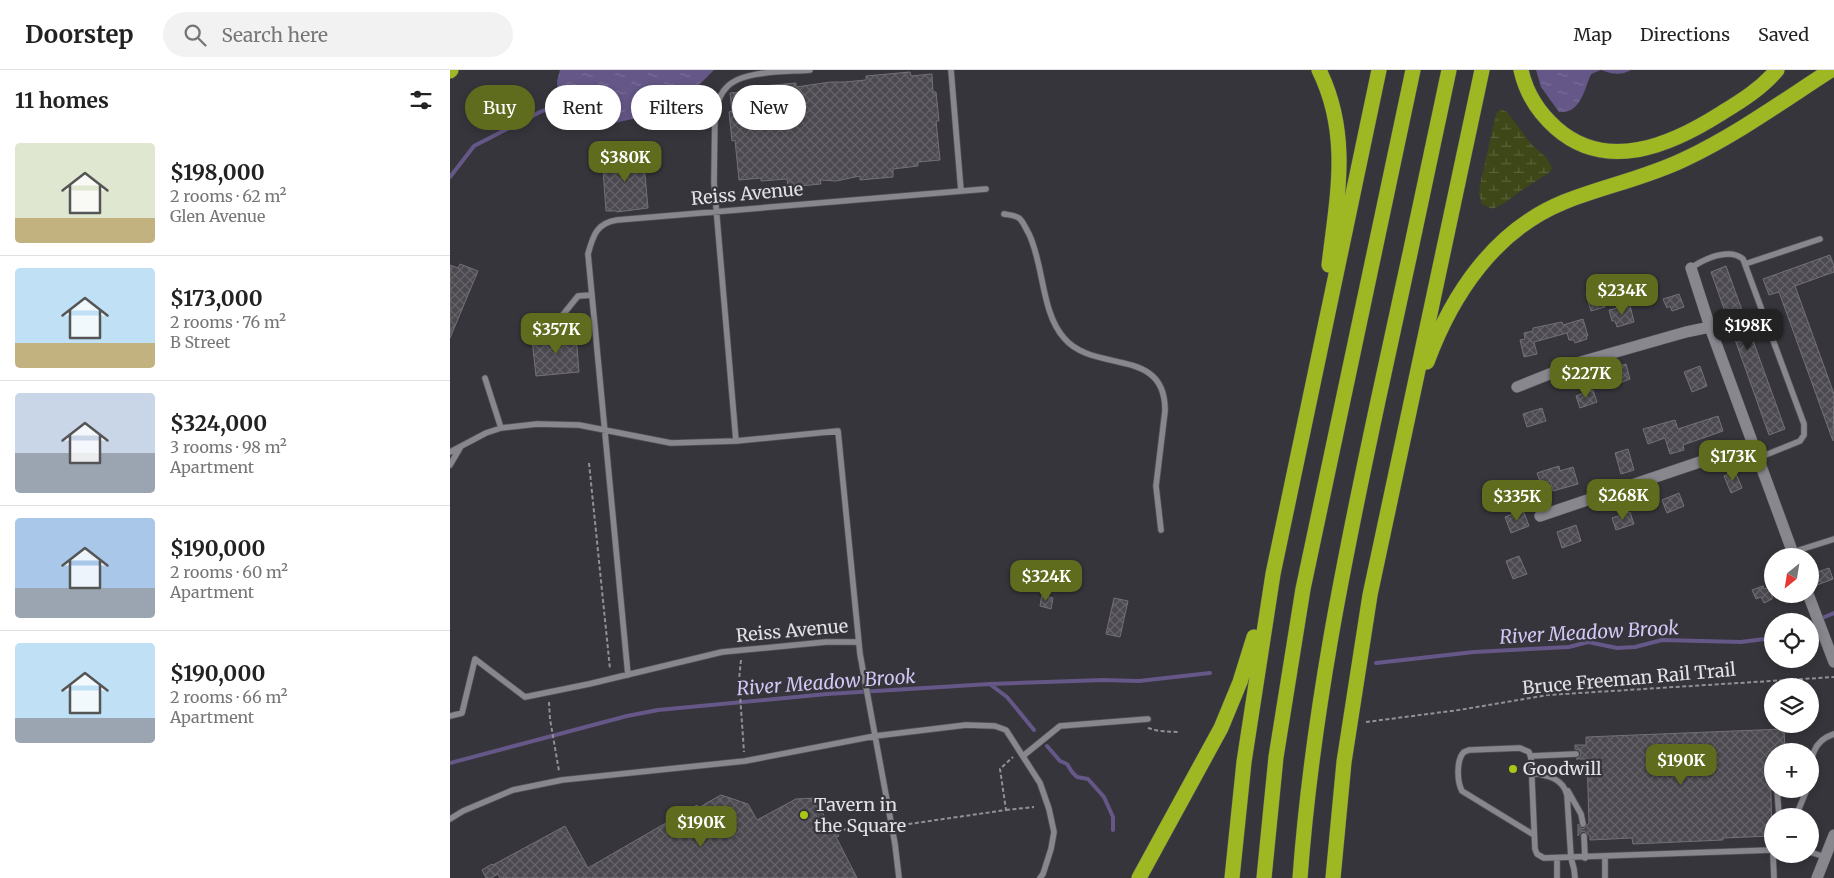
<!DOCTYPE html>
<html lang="en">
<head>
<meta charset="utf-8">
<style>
  body { margin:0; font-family:Merriweather,serif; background:#f2f2f2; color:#222; height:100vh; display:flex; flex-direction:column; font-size:19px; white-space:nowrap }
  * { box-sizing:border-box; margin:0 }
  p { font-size:16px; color:#767676 }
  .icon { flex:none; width:28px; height:28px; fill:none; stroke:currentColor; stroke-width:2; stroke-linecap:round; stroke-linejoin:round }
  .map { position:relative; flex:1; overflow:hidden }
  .panel { display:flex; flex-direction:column; background:#fff; width:450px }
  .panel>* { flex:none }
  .guide { position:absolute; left:15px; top:15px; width:475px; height:45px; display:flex; gap:10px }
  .needle { width:32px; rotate:210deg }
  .tools { position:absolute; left:1314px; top:478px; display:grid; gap:10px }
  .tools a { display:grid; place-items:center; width:55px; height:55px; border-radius:50%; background:#fff; box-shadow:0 2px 8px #0003; font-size:25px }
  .price { position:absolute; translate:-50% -42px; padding:0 11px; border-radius:10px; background:#5f6c1d; color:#fff; font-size:16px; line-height:32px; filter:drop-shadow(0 1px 2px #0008) }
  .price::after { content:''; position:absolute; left:50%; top:30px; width:15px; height:11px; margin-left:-8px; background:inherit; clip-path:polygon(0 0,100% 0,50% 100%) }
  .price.current { background:#222; color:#fff }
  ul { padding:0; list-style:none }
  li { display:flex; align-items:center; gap:15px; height:125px; padding:0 15px }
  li+li { border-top:1px solid #e0e0e0 }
  li span { display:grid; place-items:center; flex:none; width:140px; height:100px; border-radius:5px; color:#555 }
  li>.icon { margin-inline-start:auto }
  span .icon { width:60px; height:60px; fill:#fffc; stroke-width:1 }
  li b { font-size:21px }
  h2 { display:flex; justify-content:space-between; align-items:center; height:60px; padding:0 15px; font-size:21px }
  .pill { padding:0 18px; border-radius:22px; background:#fff; box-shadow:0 2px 8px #0003; font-size:18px; line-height:45px }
  .pill.current { background:#5f6c1d; color:#fff }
  header { display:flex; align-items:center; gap:30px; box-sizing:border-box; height:70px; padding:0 25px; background:#fff; border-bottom:1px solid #e0e0e0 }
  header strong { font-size:24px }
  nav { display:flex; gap:28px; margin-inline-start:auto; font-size:18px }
  .search { width:350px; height:45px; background:#f2f2f2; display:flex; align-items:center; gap:12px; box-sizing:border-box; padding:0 18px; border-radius:28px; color:#767676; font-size:19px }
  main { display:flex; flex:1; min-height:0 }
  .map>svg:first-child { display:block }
  .wetland { fill:url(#wetland-marsh) }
  .water { fill:url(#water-ripples) }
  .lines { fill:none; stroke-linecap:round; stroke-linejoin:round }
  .stream { stroke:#655787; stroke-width:4 }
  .building { fill:url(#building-cross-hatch); stroke:#737178 }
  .lane-casing { stroke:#555359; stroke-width:7 }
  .street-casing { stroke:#555359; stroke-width:12 }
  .highway-casing { stroke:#555359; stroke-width:16 }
  .path { stroke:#919095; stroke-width:2; stroke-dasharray:4 2.5; stroke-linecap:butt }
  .lane { stroke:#89878e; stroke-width:5.5 }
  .street { stroke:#89878e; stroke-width:11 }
  .highway { stroke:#9eb824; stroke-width:15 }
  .poi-dot { fill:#aac717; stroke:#36353b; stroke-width:2 }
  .labels { text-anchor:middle; stroke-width:4.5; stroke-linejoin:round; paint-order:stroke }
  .street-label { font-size:18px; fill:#e2e1e5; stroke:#36353b }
  .poi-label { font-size:18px; fill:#e2e1e5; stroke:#36353b; text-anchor:start }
  .water-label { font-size:19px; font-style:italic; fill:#d4c7f5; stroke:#36353b }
</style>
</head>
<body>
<header>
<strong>Doorstep</strong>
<div class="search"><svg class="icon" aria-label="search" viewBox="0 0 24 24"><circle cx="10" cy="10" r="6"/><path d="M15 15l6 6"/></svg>Search here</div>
<nav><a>Map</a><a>Directions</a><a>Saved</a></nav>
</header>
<main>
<section class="panel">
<h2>11 homes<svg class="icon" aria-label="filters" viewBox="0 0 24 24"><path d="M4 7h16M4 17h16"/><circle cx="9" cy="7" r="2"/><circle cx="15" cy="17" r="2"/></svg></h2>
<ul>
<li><span style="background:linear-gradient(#dfe7d0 75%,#c2b280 0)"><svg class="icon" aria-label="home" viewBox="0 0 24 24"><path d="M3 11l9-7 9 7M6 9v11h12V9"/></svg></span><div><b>$198,000</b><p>2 rooms · 62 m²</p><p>Glen Avenue</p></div></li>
<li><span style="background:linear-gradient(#bfe0f5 75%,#c2b280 0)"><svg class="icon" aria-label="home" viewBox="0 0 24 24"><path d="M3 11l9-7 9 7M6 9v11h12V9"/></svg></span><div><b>$173,000</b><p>2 rooms · 76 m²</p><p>B Street</p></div></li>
<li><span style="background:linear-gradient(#c9d6e8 60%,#9aa5b1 0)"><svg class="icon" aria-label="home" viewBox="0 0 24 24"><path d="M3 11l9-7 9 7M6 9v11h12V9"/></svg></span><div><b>$324,000</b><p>3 rooms · 98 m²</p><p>Apartment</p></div></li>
<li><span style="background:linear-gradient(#a9c7e8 70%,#9aa5b1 0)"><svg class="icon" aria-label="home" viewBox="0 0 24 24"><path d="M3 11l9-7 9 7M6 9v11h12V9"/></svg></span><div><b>$190,000</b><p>2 rooms · 60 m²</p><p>Apartment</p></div></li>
<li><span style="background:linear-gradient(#bfe0f5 75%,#9aa5b1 0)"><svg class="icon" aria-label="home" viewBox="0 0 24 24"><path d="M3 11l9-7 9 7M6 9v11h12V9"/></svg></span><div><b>$190,000</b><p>2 rooms · 66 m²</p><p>Apartment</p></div></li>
</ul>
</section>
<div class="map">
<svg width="1384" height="808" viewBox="0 0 1384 808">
  <defs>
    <pattern id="wetland-marsh" width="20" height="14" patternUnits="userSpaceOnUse" patternTransform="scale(1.25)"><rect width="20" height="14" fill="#3d4717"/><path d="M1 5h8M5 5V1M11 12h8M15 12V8" fill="none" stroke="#596139"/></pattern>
    <pattern id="water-ripples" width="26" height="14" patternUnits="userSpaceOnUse" patternTransform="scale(1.25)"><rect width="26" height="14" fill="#655787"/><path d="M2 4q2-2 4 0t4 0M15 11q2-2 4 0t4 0" fill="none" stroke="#7b6f98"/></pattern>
    <pattern id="building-cross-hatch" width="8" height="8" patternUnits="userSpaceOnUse" patternTransform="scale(1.25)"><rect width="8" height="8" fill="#4c4a50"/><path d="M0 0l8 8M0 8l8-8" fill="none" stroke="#666469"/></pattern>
  </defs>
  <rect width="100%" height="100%" fill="#36353b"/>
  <path class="wetland" d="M1050 39 1057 42 1082 75 1097 88 1102 98 1100 102 1072 120 1053 134 1042 139 1032 134 1029 124 1031 110 1046 44Z"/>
  <path class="water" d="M110 0H264L246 18 221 37 203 41 187 48 146 57 132 56 127 54 115 43 108 27 107 11Z
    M1086 0H1181C1170 6 1162 4 1151 0L1141 4C1134 20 1131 44 1109 42L1091 17Z"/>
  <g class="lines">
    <path class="stream" d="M0 107 24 76 90 42 111 33
      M1360 553 1384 543
      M926 593 1024 582 1119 577 1138 572 1167 578 1185 577 1212 570 1291 572 1322 568
      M541 615 557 627 584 660
      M597 676 610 691 617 694 622 702 627 707 638 709 654 727 663 747V760
      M0 693 177 646 208 640 377 624 540 614 653 610 689 611 760 603"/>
  </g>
  <path class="building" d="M460 2 461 6 482 4 483 22H486L489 51H486L490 90 468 92V96L443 99V107L410 110V106L386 111 370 110 371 114 338 117 337 109 311 111V108L289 110 285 70 282 71 279 42 282 41 280 23 301 21V17L346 13V17L381 12H394L416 10V6Z
    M193 83 198 138 167 142 166 141H156L152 86Z
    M1380 185 1384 196V202L1345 216 1384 324 1383 371 1329 222 1319 225 1313 209Z
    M10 194 28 201 0 268V195L8 198Z
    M1276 196 1335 359 1319 365 1261 202Z
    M1150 220 1155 237 1141 241 1136 224Z
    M1229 224 1234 237 1222 241 1220 236 1217 238 1213 229Z
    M1180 235 1184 252 1167 257 1165 251H1162L1159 240Z
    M1133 249 1138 266H1136L1137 269 1125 273 1124 270H1119L1117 263 1084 272 1087 284 1074 287 1070 270 1075 269 1074 263 1083 261V258L1112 252 1113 255Z
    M126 265 129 302 86 306 82 269Z
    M1176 294 1180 309 1162 316 1158 299Z
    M1250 296 1257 316 1242 322 1234 302Z
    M1143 320 1147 332 1130 338 1126 326Z
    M1092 338 1096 351 1077 357 1073 344Z
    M1268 346 1273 361 1233 375 1234 380 1220 384 1215 368 1198 374 1193 359 1225 350 1228 359Z
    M1178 379 1184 400 1171 404 1165 383Z
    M1109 396 1110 401 1123 397 1128 414 1103 421 1100 411 1091 414 1087 403Z
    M1285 401 1292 418 1281 423 1274 406Z
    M1229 423 1234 436 1217 443 1212 430Z
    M1073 440 1079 456 1061 463 1055 447Z
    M1180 442 1184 454 1166 460 1162 448Z
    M1126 455 1131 471 1112 478 1107 462Z
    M1069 486 1077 504 1063 509 1056 491Z
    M1379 498 1383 509 1367 515 1362 504Z
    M1313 516 1314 519 1322 516V529L1314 533 1311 527 1306 529 1302 520Z
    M592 525 603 528 601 539 590 536Z
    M664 528 678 531 670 567 656 564Z
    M1334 659 1335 681H1322V689H1320L1322 766 1273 768V770L1183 774 1182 768 1140 770V766L1134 761 1131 762 1128 766V754L1130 757 1133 759 1139 753 1137 689H1126L1130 687 1131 683 1129 680 1125 679V675H1136V667Z
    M271 725 298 734 307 750 346 729 365 728 380 757 383 755 389 766 386 767 407 808H50L48 804 41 808H36L32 800 42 794 43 795 115 756 138 798 247 735 248 738Z"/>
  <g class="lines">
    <g class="lane-casing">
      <path id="lane" d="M501 0 511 121
        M554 144C559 145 564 145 569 148 573 151 576 159 579 164 594 195 591 242 614 268 644 304 716 276 715 341L706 416 711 460
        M1295 194 1370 169
        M1241 198C1254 189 1279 177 1293 189L1354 354V365L1350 371 1308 388
        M103 257 128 226 142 225
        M35 308 51 358
        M286 371 264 113 265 39C268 32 270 24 276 18 291 0 337 2 360 0
        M0 382 36 363 51 358 87 354 129 355 221 373 286 371 388 361 410 584 445 774 449 808
        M0 395 10 378
        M1343 482 1384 469
        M178 605 138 184C143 165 147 153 167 150L536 119
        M0 646 12 643 25 589 75 627 139 614 272 582 376 572H408
        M573 686 610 656 698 649
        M1081 686 1126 684
        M1081 703C1097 705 1113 708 1117 725L1121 788 1124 799 1125 808
        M1360 711C1361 690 1361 671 1384 664
        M1327 719 1329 746
        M1118 721 1131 744 1133 754
        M1346 746 1357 719
        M0 749 13 741 63 720 112 710 295 691 425 666 516 655 545 656 556 660 590 713 599 739 604 762 601 779 593 804 590 808
        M1084 765 1012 721C1007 712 1006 690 1014 682L1019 680 1070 678 1079 682 1081 688 1085 779 1087 784 1094 788 1322 780
        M1134 766 1135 788
        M1360 782 1375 787
        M1323 784 1324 808
        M1155 787V808
        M1107 789V808"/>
    </g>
    <g class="street-casing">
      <path id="street" d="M1241 198 1260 257 1344 486
        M1067 317 1127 293 1236 262 1260 257
        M1090 446 1303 374
        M1358 524 1384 592
        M1367 808 1384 765"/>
    </g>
    <g class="highway-casing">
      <path id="highway" d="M869 0C901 65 887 127 879 195
        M1071 0C1076 23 1088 42 1106 58 1157 103 1221 75 1270 44 1291 31 1311 19 1327 0
        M0 1 1 0
        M977 292C1002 224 1045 160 1114 132 1154 116 1196 108 1235 89 1286 65 1333 31 1381 0
        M689 808 771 658 790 612 804 567
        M782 808 794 692 823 504 929 0
        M814 808 826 687 853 519 963 0
        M850 808C862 646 894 490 928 331 952 221 976 110 999 0
        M883 808 894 692 920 525 1032 0"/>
    </g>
    <path class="path" d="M139 393 160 599
      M291 590 289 610 294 682
      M99 632 100 649 109 701
      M916 652 1009 640 1098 625 1384 607
      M698 658 709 661 728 662
      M556 740 584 737
      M452 755 556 740 550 699 563 687
      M394 760 400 757
      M419 761 429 757H434"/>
    <use href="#lane" class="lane"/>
    <use href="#street" class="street"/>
    <use href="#highway" class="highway"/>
  </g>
  <g class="poi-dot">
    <circle cx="1063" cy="699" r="5"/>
    <circle cx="354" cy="745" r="5"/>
  </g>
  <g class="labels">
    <g class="street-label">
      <text transform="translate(297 124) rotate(-5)" y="6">Reiss Avenue</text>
      <text transform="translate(342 561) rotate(-5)" y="6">Reiss Avenue</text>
      <text transform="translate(1179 609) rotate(-5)" y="6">Bruce Freeman Rail Trail</text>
    </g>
    <g class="poi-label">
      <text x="1073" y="705">Goodwill</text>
      <text x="364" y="741">Tavern in<tspan x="364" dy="21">the Square</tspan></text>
    </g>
    <g class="water-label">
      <text transform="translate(1139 562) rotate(-3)" y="7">River Meadow Brook</text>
      <text transform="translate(376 612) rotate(-4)" y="7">River Meadow Brook</text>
    </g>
  </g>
</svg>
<div class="tools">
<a><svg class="needle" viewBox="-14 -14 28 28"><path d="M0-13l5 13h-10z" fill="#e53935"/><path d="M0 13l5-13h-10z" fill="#767676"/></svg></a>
<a><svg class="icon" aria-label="locate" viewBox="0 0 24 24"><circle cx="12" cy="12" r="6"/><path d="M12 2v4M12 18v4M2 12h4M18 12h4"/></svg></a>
<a><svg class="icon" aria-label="layers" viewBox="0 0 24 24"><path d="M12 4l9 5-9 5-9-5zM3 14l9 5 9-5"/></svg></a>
<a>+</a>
<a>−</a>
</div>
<b class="price" style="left:175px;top:113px">$380K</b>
<b class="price" style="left:1172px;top:246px">$234K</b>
<b class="price current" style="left:1298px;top:281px">$198K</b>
<b class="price" style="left:106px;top:285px">$357K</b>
<b class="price" style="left:1136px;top:329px">$227K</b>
<b class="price" style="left:1283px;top:412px">$173K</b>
<b class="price" style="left:1173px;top:451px">$268K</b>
<b class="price" style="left:1067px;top:452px">$335K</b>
<b class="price" style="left:596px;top:532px">$324K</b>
<b class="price" style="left:1231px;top:716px">$190K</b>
<b class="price" style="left:251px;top:778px">$190K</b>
<div class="guide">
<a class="pill current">Buy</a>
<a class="pill">Rent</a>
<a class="pill">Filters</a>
<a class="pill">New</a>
</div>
</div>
</main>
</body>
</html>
